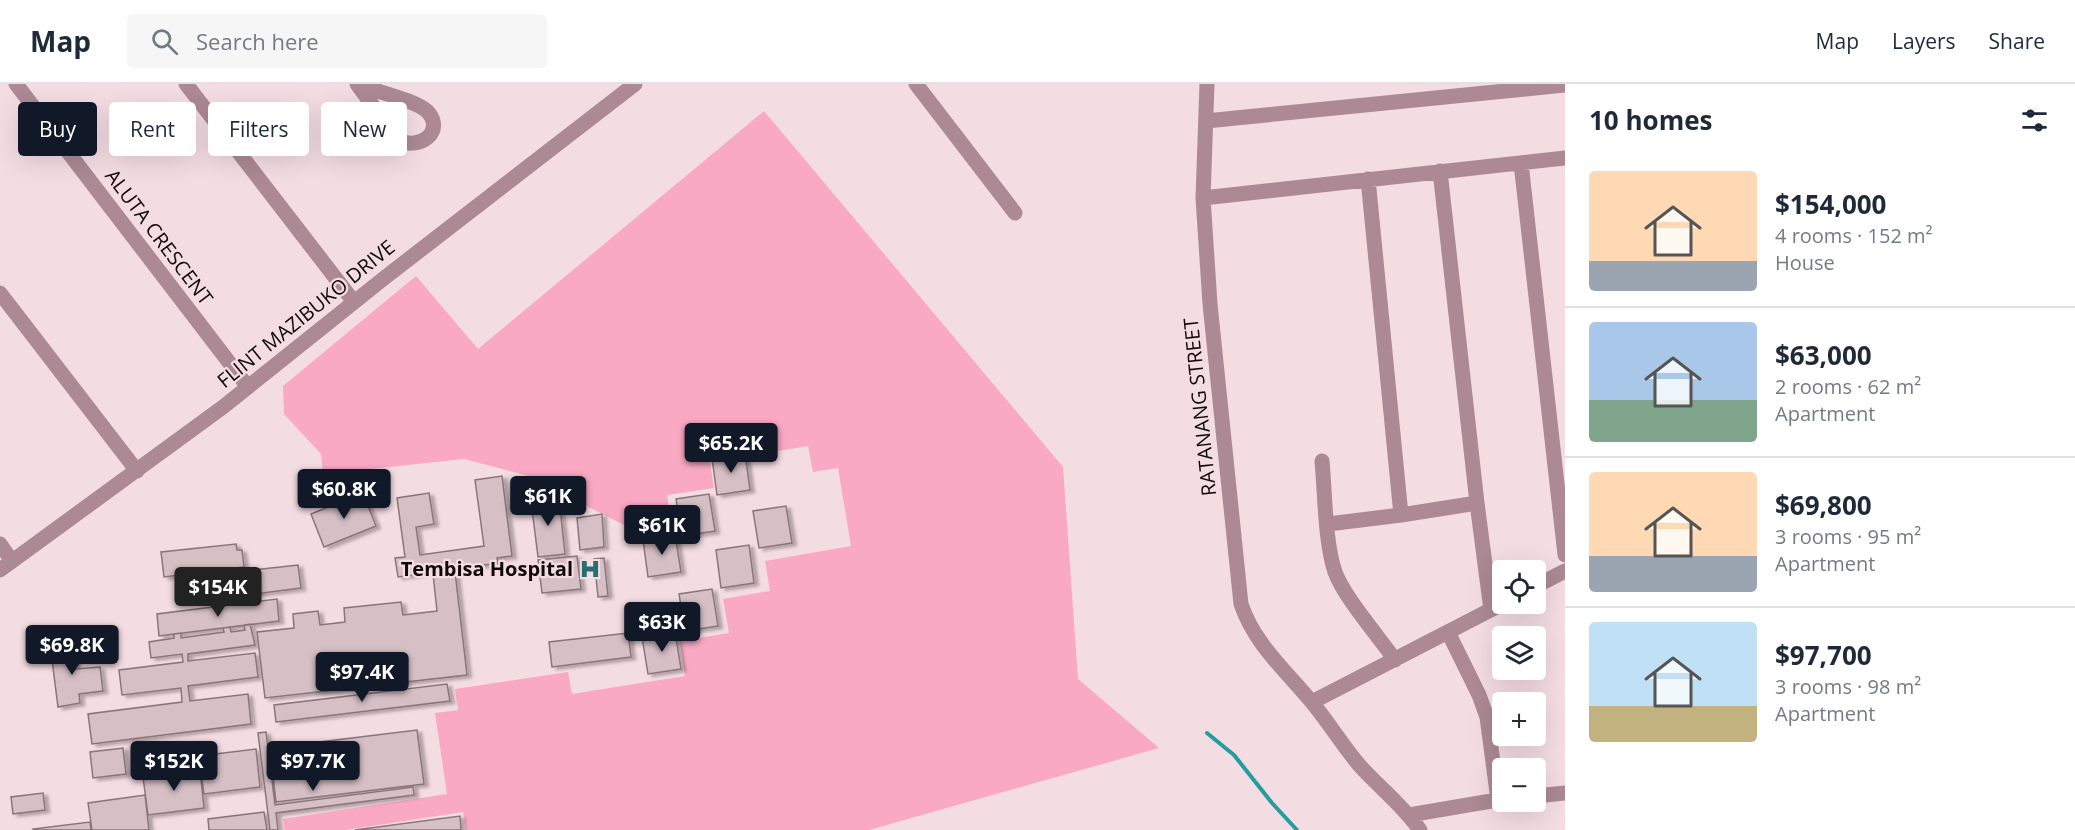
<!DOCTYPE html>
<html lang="en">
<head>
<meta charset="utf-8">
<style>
  body { margin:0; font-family:"Open Sans",sans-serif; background:#f6f6f7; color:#1f2937; height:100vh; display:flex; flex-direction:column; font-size:22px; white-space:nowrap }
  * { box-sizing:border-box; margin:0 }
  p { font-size:20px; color:#747a83 }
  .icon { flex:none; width:33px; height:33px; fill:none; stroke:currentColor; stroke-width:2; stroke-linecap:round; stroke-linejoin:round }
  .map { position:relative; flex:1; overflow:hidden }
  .panel { display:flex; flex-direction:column; background:#fff; width:510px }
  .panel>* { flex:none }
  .hud { position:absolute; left:18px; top:18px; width:570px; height:54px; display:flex; gap:12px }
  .fabs { position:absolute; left:1492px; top:476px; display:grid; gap:12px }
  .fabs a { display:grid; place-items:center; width:54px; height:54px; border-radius:6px; background:#fff; box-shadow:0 6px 24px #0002; font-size:30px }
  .price { position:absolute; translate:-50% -51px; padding:0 14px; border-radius:6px; background:#111827; color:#fff; font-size:20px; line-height:39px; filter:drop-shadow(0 2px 3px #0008) }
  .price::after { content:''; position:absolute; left:50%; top:36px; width:18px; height:14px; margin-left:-9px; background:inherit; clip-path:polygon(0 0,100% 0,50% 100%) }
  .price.active { background:#222; color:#fff }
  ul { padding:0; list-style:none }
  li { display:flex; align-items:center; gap:18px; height:150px; padding:0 24px }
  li+li { border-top:2px solid #e0e1e3 }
  li span { display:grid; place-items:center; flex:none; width:168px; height:120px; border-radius:6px; color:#555 }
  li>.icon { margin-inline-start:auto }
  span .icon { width:72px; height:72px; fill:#fffc; stroke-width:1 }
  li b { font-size:26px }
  h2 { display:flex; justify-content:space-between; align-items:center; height:72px; padding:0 24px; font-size:26px }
  .tag { padding:0 21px; border-radius:6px; background:#fff; box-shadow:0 6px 24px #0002; font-size:21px; line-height:54px }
  .tag.active { background:#111827; color:#fff }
  header { display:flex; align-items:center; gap:36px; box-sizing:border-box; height:84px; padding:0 30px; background:#fff; border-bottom:2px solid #e0e1e3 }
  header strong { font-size:28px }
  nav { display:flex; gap:33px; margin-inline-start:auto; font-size:21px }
  .search { width:420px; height:54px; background:#f6f6f7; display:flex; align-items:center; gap:15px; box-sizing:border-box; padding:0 21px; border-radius:6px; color:#747a83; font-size:22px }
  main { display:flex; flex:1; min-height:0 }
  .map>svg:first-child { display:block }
  .green { fill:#f9a9c3 }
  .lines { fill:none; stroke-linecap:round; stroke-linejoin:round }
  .stream { stroke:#249e9d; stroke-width:4 }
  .building { fill:#d6c0c6; stroke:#8a757b; stroke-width:1.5; filter:url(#shadow) }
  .minor { stroke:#ac8994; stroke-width:15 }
  .labels { text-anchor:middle; stroke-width:4.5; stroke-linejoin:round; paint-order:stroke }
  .street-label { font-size:20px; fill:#10090b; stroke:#f4dce3 }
  .poi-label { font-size:20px; font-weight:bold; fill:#10090b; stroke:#f4dce3; text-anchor:end }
</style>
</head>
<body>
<header>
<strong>Map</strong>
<div class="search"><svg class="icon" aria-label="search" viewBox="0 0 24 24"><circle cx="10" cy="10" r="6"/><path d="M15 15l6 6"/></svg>Search here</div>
<nav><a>Map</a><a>Layers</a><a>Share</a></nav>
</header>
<main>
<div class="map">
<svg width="1565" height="746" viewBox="0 0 1565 746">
  <defs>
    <filter id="shadow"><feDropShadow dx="4.5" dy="2.5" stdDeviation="1.5" flood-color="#0004"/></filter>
  </defs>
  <rect width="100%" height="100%" fill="#f4dce3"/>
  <path class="green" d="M764 27 1063 383 1078 595 1159 664 869 746H466L463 728 346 746H285L283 735 447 710 435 629 458 626 455 605 568 588 572 610 685 592 680 557 729 549 723 515 770 507 765 477 851 462 838 384 813 388 808 362 772 368 766 356 708 366 714 404 667 411 671 440 634 446 525 391 464 375 323 390 321 370 284 330 283 302 416 192 478 265Z"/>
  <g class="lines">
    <path class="stream" d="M1207 649 1234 671 1272 719 1297 746"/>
  </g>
  <path class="building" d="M745 369 750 406 717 411 712 374Z
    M502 392 512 472 497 474 498 479 398 493 395 474 405 473 397 414 429 409 434 440 416 443 420 471 484 462 475 396Z
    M363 409 376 442 324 463 311 430Z
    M709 410 715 447 682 452 676 415Z
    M559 414 565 470 538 473 531 417Z
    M786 422 792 459 759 464 753 427Z
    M602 430 604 463 580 466 577 434Z
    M675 451 681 488 648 493 643 456Z
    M236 460 237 466H242L244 483 164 493 161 468Z
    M749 461 754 499 721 504 716 466Z
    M577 472 581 505 542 509 538 476Z
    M604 474 608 512 598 513 594 475Z
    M298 481 301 504 247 511 244 487Z
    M455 488 467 591 265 614 257 548 294 544 293 530 318 527 320 541 345 538 344 524 401 518 403 531 437 527 433 490Z
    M712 505 718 542 685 547 679 510Z
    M277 515 279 537 159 552 157 530Z
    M250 540 255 561 188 570V577L255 569 258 593 188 602 190 617 248 610 251 640 92 660 88 630 182 618 181 604 122 611 119 586 183 578 182 570 151 574 149 558 174 554V550L181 549V554L224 548 223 544 230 543 231 548 245 546 244 541Z
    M675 548 681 585 648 590 642 553Z
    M628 549 631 573 552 583 549 558Z
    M74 558 76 585 100 583 103 607 79 610 80 619 58 623 50 560Z
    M447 600 450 617 276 638 274 621Z
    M417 646 424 700 276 718 270 664Z
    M266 648 275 721 413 703 414 711 276 729 278 746H270L258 649Z
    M123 664 126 690 93 694 90 668Z
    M256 665 260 703 204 710 199 672Z
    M200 686 204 724 148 731 143 693Z
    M43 709 45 726 13 730 11 713Z
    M145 711 149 746H92L88 719Z
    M264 728 267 746H209L208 735Z
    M460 732 461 746H355Z
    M90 738 91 746H34L33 745Z"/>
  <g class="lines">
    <path class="minor" d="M16 0 248 303
      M186 0 354 218
      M357 0C374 7 415 16 427 27 446 47 420 67 398 56Z
      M916 0 1015 129
      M1207 0 1203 114 1210 220 1241 520C1254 559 1284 585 1310 616 1328 637 1342 661 1360 682 1380 704 1403 722 1420 746
      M1206 37 1565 1
      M1521 79 1565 471
      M1440 87 1477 419 1491 526
      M1368 95 1401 431
      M1203 114 1565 74
      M0 209 137 387
      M1322 377C1325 409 1325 459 1335 488 1344 513 1379 553 1395 576
      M1328 440 1401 431 1477 419
      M0 460 12 477
      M0 486 223 323 383 195 635 0
      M1536 502 1565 487
      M1448 548 1479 611 1487 633 1498 716
      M1312 618 1504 519
      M1536 712 1565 709
      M1409 731 1503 715"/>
  </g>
  <defs>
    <g id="hospital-bare" transform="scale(1.62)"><path d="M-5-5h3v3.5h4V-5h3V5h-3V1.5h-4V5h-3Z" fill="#25706f" stroke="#f4dce3" stroke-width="2.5" paint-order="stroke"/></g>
  </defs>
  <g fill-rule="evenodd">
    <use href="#hospital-bare" x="590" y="485"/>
  </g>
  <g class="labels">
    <g class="street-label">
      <text transform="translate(159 153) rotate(53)" y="7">ALUTA CRESCENT</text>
      <text transform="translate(306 230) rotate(-39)" y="7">FLINT MAZIBUKO DRIVE</text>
      <text transform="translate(1200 323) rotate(-96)" y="7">RATANANG STREET</text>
    </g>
    <g class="poi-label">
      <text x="573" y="492">Tembisa Hospital</text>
    </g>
  </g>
</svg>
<div class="fabs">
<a><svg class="icon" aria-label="locate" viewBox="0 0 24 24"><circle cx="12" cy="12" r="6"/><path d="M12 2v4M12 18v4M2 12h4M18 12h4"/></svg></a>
<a><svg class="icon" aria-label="layers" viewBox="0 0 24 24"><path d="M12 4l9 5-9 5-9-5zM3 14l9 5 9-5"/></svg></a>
<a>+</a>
<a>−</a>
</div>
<b class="price" style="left:731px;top:390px">$65.2K</b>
<b class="price" style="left:344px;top:436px">$60.8K</b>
<b class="price" style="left:548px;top:443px">$61K</b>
<b class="price" style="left:662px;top:472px">$61K</b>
<b class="price active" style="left:218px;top:534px">$154K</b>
<b class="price" style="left:662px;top:569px">$63K</b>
<b class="price" style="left:72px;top:592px">$69.8K</b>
<b class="price" style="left:362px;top:619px">$97.4K</b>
<b class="price" style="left:174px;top:708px">$152K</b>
<b class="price" style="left:313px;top:708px">$97.7K</b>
<div class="hud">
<a class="tag active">Buy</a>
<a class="tag">Rent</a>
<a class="tag">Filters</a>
<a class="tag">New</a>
</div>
</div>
<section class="panel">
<h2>10 homes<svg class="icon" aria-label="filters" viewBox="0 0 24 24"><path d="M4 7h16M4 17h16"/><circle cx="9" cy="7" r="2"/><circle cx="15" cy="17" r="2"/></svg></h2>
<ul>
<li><span style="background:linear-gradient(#ffd9b3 75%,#9aa5b1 0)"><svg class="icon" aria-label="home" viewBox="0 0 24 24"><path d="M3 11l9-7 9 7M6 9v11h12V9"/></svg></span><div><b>$154,000</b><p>4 rooms · 152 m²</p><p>House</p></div></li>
<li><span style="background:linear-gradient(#a9c7e8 65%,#7fa58c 0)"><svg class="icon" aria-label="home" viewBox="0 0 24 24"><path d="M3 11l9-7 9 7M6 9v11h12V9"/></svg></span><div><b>$63,000</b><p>2 rooms · 62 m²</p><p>Apartment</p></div></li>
<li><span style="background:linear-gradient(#ffd9b3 70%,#9aa5b1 0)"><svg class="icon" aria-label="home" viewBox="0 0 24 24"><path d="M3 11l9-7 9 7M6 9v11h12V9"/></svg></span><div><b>$69,800</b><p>3 rooms · 95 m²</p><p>Apartment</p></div></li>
<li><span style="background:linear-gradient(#bfe0f5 70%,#c2b280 0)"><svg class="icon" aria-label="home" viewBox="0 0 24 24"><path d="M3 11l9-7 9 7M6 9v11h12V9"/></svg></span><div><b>$97,700</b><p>3 rooms · 98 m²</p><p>Apartment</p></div></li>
</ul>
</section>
</main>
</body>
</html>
